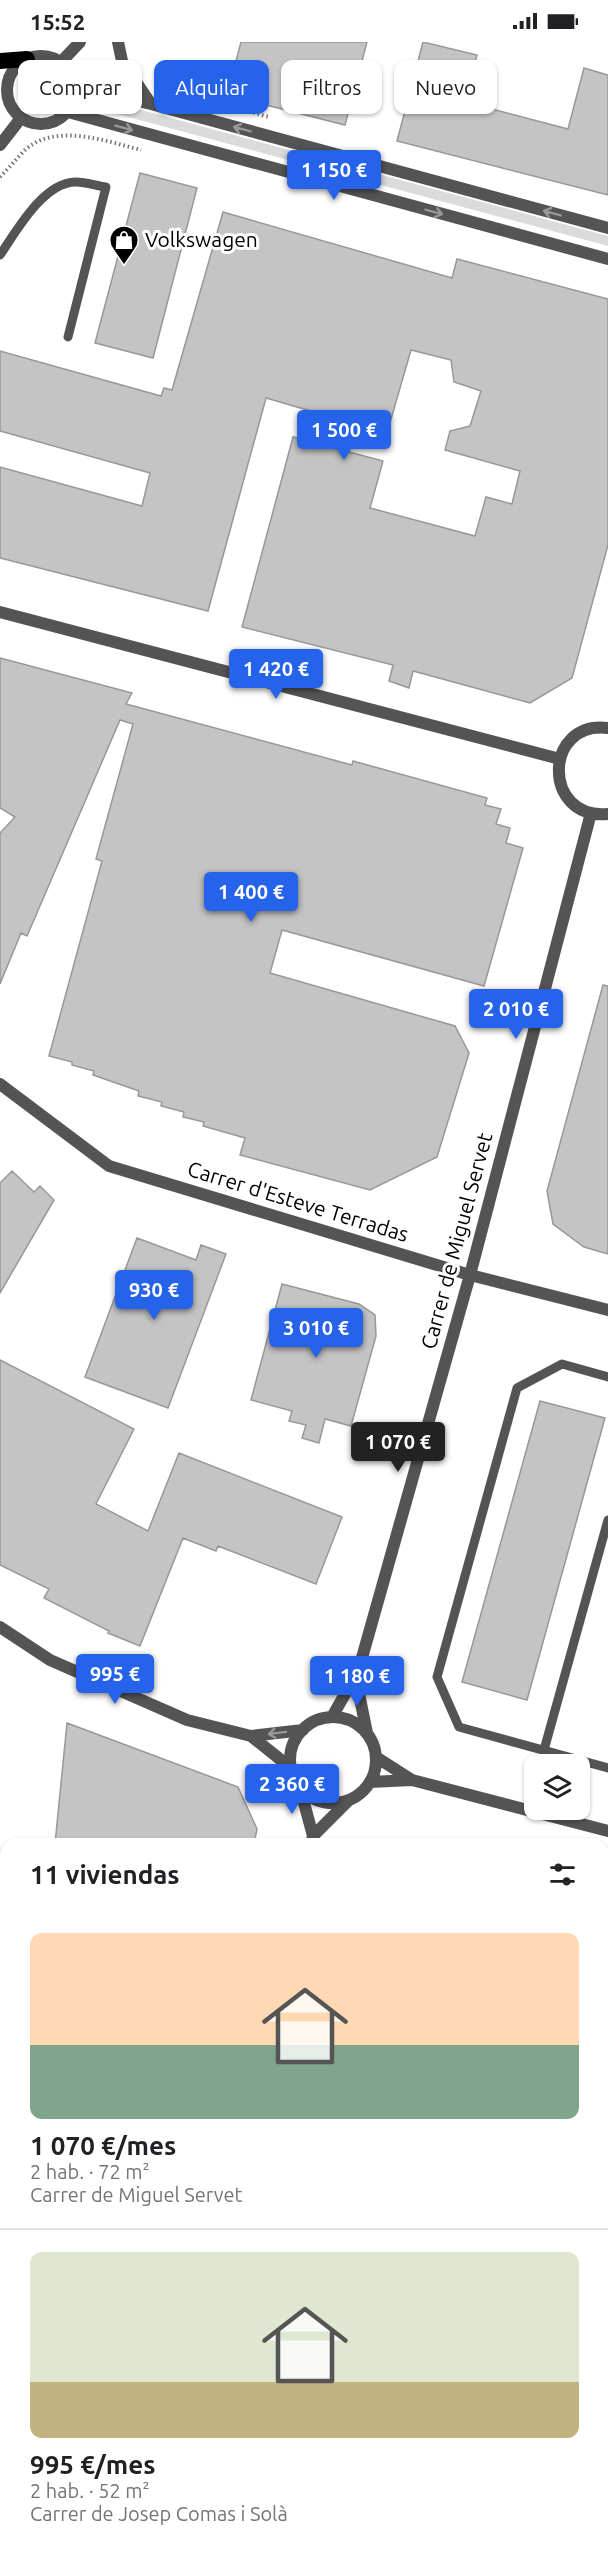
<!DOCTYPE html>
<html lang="es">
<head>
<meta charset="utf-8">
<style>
  body { margin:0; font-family:Ubuntu,sans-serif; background:#f2f2f2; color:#202124; height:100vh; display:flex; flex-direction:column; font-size:22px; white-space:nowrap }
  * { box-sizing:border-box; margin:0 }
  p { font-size:20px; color:#757577 }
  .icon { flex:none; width:33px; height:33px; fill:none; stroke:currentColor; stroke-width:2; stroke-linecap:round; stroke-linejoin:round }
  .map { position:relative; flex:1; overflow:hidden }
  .drawer { position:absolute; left:0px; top:1796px; width:609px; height:722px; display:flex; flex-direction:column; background:#fff; border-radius:18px 18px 0 0; box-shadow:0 2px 4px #0004 }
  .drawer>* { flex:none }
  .banner { position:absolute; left:18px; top:18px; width:573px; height:54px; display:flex; gap:12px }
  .tools { position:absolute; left:524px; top:1712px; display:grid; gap:12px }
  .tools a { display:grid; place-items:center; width:66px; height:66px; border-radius:12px; background:#fff; box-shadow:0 2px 4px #0004; font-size:30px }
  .price { position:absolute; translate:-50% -51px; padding:0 14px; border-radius:6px; background:#2563eb; color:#fff; font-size:20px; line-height:39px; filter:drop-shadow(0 2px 3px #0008) }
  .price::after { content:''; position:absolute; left:50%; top:36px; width:18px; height:14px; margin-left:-9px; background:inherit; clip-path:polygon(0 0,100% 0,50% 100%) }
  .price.active { background:#222; color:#fff }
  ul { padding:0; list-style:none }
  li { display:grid; align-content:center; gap:12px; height:318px; padding:0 30px }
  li+li { border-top:2px solid #e0e0e0 }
  li span { display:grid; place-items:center; height:186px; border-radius:12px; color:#555 }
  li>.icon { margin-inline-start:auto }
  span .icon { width:108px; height:108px; fill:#fffc; stroke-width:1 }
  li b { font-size:26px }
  h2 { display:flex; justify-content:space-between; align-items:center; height:72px; padding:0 30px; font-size:26px }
  .chip { padding:0 21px; border-radius:12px; background:#fff; box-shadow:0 2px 4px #0004; font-size:21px; line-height:54px }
  .chip.active { background:#2563eb; color:#fff }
  .status { display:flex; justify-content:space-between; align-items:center; height:42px; padding:0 30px; background:#fff; direction:ltr }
  .status svg { height:16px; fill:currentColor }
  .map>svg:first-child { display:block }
  .green { fill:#dbdbdb }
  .building { fill:#c4c4c4; stroke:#989898; stroke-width:1.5 }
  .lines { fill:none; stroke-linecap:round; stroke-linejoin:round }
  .path { stroke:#767676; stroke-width:4; stroke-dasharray:1.5 3; stroke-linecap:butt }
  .service { stroke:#545454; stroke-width:9 }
  .minor { stroke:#545454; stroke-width:12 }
  .trunk { stroke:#000; stroke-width:16 }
  .oneway { stroke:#989898 }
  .labels { text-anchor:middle; stroke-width:6; stroke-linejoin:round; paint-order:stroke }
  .poi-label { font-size:21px; fill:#000; stroke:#fff; text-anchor:start }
  .street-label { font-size:21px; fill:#000; stroke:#fff }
</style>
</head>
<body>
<div class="status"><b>15:52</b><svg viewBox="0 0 49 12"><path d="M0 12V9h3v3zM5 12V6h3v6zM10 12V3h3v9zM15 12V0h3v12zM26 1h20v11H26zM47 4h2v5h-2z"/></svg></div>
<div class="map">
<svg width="608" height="2516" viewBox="0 0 608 2516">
  <rect width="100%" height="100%" fill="#fff"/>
  <path class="green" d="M93 55 608 194V204L91 65Z"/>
  <path class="building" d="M241 0H367L345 83 227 53Z
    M423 0 477 13 465 60 568 87 584 26 608 33V153L397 99Z
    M140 131 197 146 153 316 95 301Z
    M223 170 452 236 457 217 608 257V503L572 636 530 661 413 629 409 646 389 639 393 623 242 585 293 395 383 419 370 466 475 494 486 455 512 462 520 429 445 408 450 389 470 384 481 349 454 340 451 318 411 308 387 391 266 356 208 569 0 516V425L142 464 150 431 0 389V309L161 354 164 346 172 348Z
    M0 616 132 651 126 662 352 723 353 719 487 756 485 763 501 767 496 782 510 786 506 801 523 806 484 944 282 888 270 931 455 984 469 1011 437 1115 370 1148 240 1113 245 1096 203 1084 204 1080 183 1075 184 1070 161 1064 162 1060 138 1054 139 1049 93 1033 94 1029 72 1023V1020L49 1014 102 819 96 817 133 682 120 678 27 894 21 891 0 942V791L15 775 0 766Z
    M603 943 608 944V1212L584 1205 553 1182 547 1149Z
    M12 1129 34 1150 40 1144 54 1158 0 1251V1141Z
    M137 1196 196 1218 201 1203 226 1212 168 1366 85 1335Z
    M282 1242 359 1262 375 1273 376 1294 351 1384 325 1377 319 1401 302 1396 306 1383 289 1379 292 1369 251 1358Z
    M0 1318 134 1387 96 1462 148 1489 179 1411 342 1475 316 1542 218 1504 216 1509 183 1496 140 1604 108 1591 109 1589 44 1556 49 1547 0 1523Z
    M540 1359 605 1376 527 1658 462 1640Z
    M67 1681 238 1745 257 1787 254 1802H55Z"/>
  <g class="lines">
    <path class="path" d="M155 39 189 53 269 75
      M0 135C9 126 17 116 26 107 57 81 106 99 141 108"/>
    <path class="service" d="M0 213C16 190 42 142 74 140 84 139 96 144 106 145L68 295
      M608 1335 562 1322 517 1346 437 1635 459 1685 608 1726
      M544 1708 608 1478"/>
    <path class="minor" d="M118 0 122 19 151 62
      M7 48a34 34 0 1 1 68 0a34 34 0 1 1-68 0Z
      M61 20 80 0
      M76 45 151 62 608 186
      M68 70 608 217
      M0 103 21 76
      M0 570 560 717
      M608 686C543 678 542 778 608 772
      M0 1042 109 1124 470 1233 608 1268
      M0 1585 50 1618 187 1678 251 1694 303 1688
      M332 1675 349 1645 356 1637
      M290 1718a43 43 0 1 1 86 0a43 43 0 1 1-86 0Z
      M367 1691 356 1637 470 1233 591 771
      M251 1694 291 1726
      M376 1715 412 1738
      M370 1740 412 1738 608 1789
      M300 1746 313 1794
      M311 1802 313 1794 349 1758
      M0 2148 6 2151
      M603 2321 608 2323
      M115 2516 116 2511"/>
    <path class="trunk" d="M0 19 27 17"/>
  </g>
  <defs><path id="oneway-shaft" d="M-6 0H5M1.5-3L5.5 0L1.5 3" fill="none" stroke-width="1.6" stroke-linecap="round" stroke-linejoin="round" transform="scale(1.5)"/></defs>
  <g class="oneway">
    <use href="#oneway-shaft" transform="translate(124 86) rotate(15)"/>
    <use href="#oneway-shaft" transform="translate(242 87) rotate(-165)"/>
    <use href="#oneway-shaft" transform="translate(434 170) rotate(15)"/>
    <use href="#oneway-shaft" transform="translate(552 171) rotate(-165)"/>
    <use href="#oneway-shaft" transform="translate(277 1691) rotate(173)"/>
  </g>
  <defs>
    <g id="shop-pin" transform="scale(1.5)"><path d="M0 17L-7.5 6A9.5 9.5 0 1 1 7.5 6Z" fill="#000" stroke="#fff"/><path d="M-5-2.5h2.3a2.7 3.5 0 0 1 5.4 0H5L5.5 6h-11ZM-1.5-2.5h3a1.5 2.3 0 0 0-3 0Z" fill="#fff"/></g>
  </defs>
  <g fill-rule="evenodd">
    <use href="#shop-pin" x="124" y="198"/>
  </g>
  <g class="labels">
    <g class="poi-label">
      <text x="145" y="205">Volkswagen</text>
    </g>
    <g class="street-label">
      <text transform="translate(298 1160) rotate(17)" y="7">Carrer d'Esteve Terradas</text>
      <text transform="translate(457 1199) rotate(-75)" y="7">Carrer de Miguel Servet</text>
    </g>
  </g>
</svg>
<div class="tools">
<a><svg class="icon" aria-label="layers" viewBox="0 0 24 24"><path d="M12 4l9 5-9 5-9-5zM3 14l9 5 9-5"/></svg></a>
</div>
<b class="price" style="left:334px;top:159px">1 150 €</b>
<b class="price" style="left:344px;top:419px">1 500 €</b>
<b class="price" style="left:276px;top:658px">1 420 €</b>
<b class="price" style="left:251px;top:881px">1 400 €</b>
<b class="price" style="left:516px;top:998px">2 010 €</b>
<b class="price" style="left:154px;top:1279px">930 €</b>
<b class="price" style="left:316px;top:1317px">3 010 €</b>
<b class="price active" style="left:398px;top:1431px">1 070 €</b>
<b class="price" style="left:115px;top:1663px">995 €</b>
<b class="price" style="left:357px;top:1665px">1 180 €</b>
<b class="price" style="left:292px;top:1773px">2 360 €</b>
<div class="banner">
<a class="chip">Comprar</a>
<a class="chip active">Alquilar</a>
<a class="chip">Filtros</a>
<a class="chip">Nuevo</a>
</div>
<section class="drawer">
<h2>11 viviendas<svg class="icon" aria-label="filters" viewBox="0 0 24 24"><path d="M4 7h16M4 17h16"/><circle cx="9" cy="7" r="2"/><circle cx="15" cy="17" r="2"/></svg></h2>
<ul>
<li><span style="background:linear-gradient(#ffd9b3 60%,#7fa58c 0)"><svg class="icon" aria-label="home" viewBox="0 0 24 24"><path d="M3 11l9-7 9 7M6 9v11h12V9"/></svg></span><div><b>1 070 €/mes</b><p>2 hab. · 72 m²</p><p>Carrer de Miguel Servet</p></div></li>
<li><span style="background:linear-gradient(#dfe7d0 70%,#c2b280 0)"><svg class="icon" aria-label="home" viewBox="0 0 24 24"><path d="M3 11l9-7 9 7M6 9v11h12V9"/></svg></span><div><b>995 €/mes</b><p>2 hab. · 52 m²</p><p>Carrer de Josep Comas i Solà</p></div></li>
</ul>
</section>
</div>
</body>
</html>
